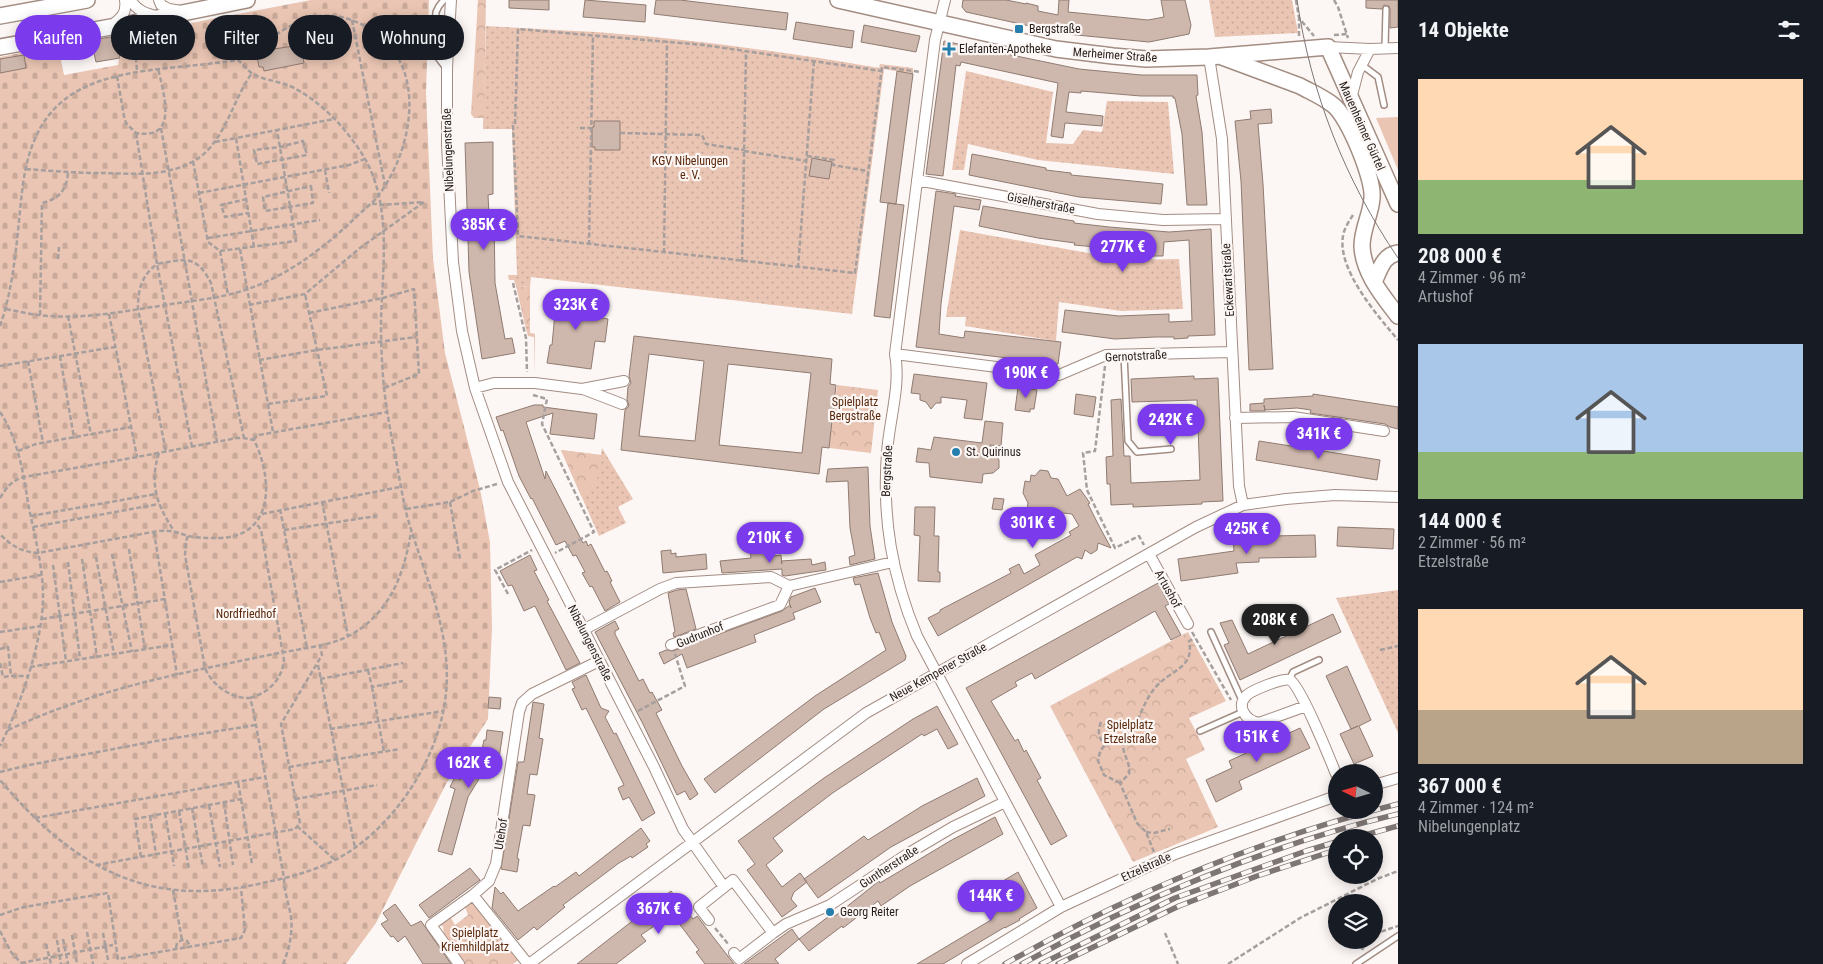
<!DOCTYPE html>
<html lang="de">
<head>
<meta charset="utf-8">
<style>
  body { margin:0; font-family:"Roboto Condensed",sans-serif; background:#20242c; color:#f1f3f6; height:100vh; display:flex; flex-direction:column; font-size:19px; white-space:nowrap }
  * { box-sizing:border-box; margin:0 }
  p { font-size:16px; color:#9ea1a6 }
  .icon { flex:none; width:28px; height:28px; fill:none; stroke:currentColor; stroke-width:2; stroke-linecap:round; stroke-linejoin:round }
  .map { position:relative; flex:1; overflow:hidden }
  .panel { display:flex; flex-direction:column; background:#171b24; width:425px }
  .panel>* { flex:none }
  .guide { position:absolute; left:15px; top:15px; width:475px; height:45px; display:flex; gap:10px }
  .needle { width:32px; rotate:275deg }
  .fabs { position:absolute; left:1328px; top:764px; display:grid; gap:10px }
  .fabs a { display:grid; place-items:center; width:55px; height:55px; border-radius:50%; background:#171b24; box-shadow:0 2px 12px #0003; font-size:25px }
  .price { position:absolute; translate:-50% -42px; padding:0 11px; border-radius:18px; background:#7c3aed; color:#fff; font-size:16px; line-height:32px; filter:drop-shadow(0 1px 2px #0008) }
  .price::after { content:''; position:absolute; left:50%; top:30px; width:15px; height:11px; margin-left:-8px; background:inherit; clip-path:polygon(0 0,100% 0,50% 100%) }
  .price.on { background:#222; color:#fff }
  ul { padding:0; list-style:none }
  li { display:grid; align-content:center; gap:10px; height:265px; padding:0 20px }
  li span { display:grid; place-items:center; height:155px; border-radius:0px; color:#555 }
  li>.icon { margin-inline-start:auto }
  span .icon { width:90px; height:90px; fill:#fffc; stroke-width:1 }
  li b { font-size:21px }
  h2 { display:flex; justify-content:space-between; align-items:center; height:60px; padding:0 20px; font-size:21px }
  .tag { padding:0 18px; border-radius:22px; background:#171b24; box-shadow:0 2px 12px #0003; font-size:18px; line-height:45px }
  .tag.on { background:#7c3aed; color:#fff }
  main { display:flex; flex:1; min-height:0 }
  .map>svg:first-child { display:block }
  .grass { fill:url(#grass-dots) }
  .forest { fill:url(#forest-crowns) }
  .cemetery { fill:url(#cemetery-stones) }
  .pitch { fill:#eac5b3 }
  .building { fill:#ceb7ac; stroke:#907b71; fill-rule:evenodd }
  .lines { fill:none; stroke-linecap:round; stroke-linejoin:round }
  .lane-casing { stroke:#a38d83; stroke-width:8 }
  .street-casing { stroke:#a38d83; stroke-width:12 }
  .secondary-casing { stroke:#a38d83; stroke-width:18 }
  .path { stroke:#a69f9d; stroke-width:2.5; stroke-dasharray:5 2.5; stroke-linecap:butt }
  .lane { stroke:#fff; stroke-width:5 }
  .street { stroke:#fff; stroke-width:10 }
  .secondary { stroke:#fff; stroke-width:15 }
  .tram { stroke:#7e7674; stroke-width:1 }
  .rail-casing { stroke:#7e7674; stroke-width:5.5 }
  .rail { stroke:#fcf7f5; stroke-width:4; stroke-dasharray:11; stroke-linecap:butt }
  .poi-dot { fill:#257eac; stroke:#fcf7f5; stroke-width:2 }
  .labels { text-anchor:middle; stroke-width:4.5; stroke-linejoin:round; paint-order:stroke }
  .poi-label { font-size:12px; fill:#251c19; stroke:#fcf7f5; text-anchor:start }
  .street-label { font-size:12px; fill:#251c19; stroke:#fcf7f5 }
  .park-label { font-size:12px; fill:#59270b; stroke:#fcf7f5 }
</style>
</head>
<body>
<main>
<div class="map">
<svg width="1398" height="964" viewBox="0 0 1398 964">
  <defs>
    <pattern id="grass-dots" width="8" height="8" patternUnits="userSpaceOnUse" patternTransform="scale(1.25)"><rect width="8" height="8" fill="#eac5b3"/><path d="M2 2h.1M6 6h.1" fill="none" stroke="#c9a999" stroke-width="1.8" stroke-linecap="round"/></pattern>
    <pattern id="forest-crowns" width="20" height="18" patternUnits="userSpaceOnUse" patternTransform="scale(1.25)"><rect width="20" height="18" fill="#eac5b3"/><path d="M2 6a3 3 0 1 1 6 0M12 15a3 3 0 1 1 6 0" fill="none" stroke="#c9a999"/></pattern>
    <pattern id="cemetery-stones" width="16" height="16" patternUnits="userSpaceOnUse" patternTransform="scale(1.25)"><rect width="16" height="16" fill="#eac5b3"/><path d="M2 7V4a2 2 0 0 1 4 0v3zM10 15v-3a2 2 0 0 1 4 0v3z" fill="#c9a999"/></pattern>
  </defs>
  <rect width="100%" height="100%" fill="#fcf7f5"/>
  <path class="grass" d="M1209 0H1292L1298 33 1215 37Z
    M486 26C523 28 559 30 596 32 691 39 785 52 879 68L880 64 913 68V74L884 69 852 314 531 277 530 287 516 286 514 280H509L508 275H517L512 129H483Z
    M966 71 1053 92 1046 143 1073 144 1083 130 1102 132 1107 101 1168 102 1174 174 1038 160 968 144 964 170H952Z
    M960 230 1127 260 1179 259 1183 309 1121 311 1059 302 1056 341 965 326 966 317H946Z
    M525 325 530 326V333L535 334V374L534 337 528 336Z
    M602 448 633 499 618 507 626 523 599 536 561 450 601 455Z
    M1398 590V733L1336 598Z"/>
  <path class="forest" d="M478 0H486L484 118H474L471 114Z
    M516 286 530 287V326L525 325Z
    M837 385 878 390 871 453 829 448Z
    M561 450 601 455C599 476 599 484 581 496Z
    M1188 632 1226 701 1189 718 1205 750 1186 759 1218 827 1133 862 1050 706Z
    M472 903 476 904 518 960 513 964H465L444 935 443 926H441L444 921 450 916 455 925 468 915 465 907Z"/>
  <path class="cemetery" d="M311 0H429L426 92 433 259 445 353 480 489 490 542 492 627 488 719 446 784 376 923 346 964H0V57L58 46 64 75 118 65 119 59 121 58 118 44 148 39 147 33 150 31Z"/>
  <path class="pitch" d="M1398 117V170L1376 118Z"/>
  <path class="building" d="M509 0H549V10L509 8Z
    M585 0 646 5 645 22 583 17Z
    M656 0H680L788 13 786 30 654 14Z
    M963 0H1006L1026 4V3L1038 6V11L1058 15 1059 0H1069L1068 12 1148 20 1164 17 1161 0H1185L1191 25 1189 34 1149 42 1066 34 966 12 962 7Z
    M1366 0H1398V27L1390 28V9L1389 6 1384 5 1382 9 1366 8Z
    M796 22 854 31 852 48 793 39Z
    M864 25 920 36 916 52 861 42Z
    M111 37 113 44 117 43 120 58 96 62 91 40Z
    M944 41 1079 69 1141 75H1197L1198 95 1196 96 1202 132 1207 205H1187L1182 134 1175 98H1173V96H1141L1081 91V93L1069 92 1066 112 1103 116 1102 126 1065 123 1063 138 1051 136 1058 83 961 62 960 66 956 65 943 176 926 174Z
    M301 45 304 63 264 71 263 67H259L257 56H261L260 51Z
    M24 55 26 68 0 73V59Z
    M897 71 913 74 896 204 880 202Z
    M1271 109 1272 123 1258 124 1263 184 1273 369 1249 370 1241 181 1235 121 1251 119 1250 111Z
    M594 121H620V150H595V147H592V127H594Z
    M493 142V194L488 195 489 215 494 214 495 283 505 339 512 338 515 353 482 359 469 272 465 143Z
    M972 154 1046 168V170L1071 173V175L1163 184 1161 204 1079 197 969 175Z
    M812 158 832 162 829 179 809 176Z
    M936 191 956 194 955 196 981 200 979 210 954 206 941 304 939 334 964 338 965 331 1061 342 1058 364 916 347Z
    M888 203 904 205 890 318 874 316Z
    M983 206 1074 221V223L1109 227 1169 232 1211 229 1215 335 1188 336V338L1174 339V337H1155L1115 339 1062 332 1065 310 1119 316 1169 314V322L1192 321 1189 240 1164 242 1163 256H1152L1153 252H1143V248L1118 247V249L1074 245 1075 243 1038 238 979 226Z
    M555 294 599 299 597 317 608 319 605 342 595 341 591 369 547 363 550 345H552L555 313H553Z
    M634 336 832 359 830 384 836 385 829 448 822 447 819 474 621 450 625 410 629 406 627 399 628 387 631 383 629 376ZM649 354 704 361 695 441 639 436ZM728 364 811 373 802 453 719 445Z
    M914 374 987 383 982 420 964 418 967 400 941 397V403H936L931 409 926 402 920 400V394L911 393Z
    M1194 376V379L1218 378 1223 501 1202 502V504L1133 507V504L1111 505 1110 484H1107L1106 457 1113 456 1111 400 1121 399 1124 456H1130L1131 483 1200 480 1197 400 1132 402 1131 379Z
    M1018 387 1037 390 1034 409H1030V412L1015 410Z
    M1076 394 1096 397 1093 417 1074 414Z
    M1313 394 1398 407V429L1390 427 1385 424 1310 413 1311 410 1297 408 1265 410 1264 405 1265 411H1250V404L1264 403V399L1313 396Z
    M534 405H543V407L597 414 594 439 550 434 553 413 526 422 545 479 546 471 583 543 586 541 588 546 591 544 605 572 607 571 612 581 610 582 620 602 605 611 592 586 590 587 582 573 585 572 576 555 573 556 565 541 556 545 532 498 531 499 519 476 503 430 501 431 496 417Z
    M985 421 1003 423 1001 446 990 445 999 460V468L993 473 983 474 982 483 930 477 929 463 916 462 918 448 931 450 934 437 982 443Z
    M1259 441 1380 460 1377 480 1256 460Z
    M868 467 870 526 875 559 850 565 849 557 855 555 850 528 848 481 826 482 828 469Z
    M1040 470 1048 471 1051 478 1058 479 1067 496 1080 489 1090 503 1088 504 1098 524 1111 548 1098 543 1097 550 1091 554 1085 550 1082 559 1077 557 938 636 928 618 940 612V610L1011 573 1009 569 1019 564 1024 574 1040 565 1035 555 1071 535 1069 532 1079 526 1072 514 1043 511 1047 520 1035 527 1025 526 1028 503 1023 493 1025 481 1030 482 1031 475 1035 476Z
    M994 498 1004 499 1002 510 992 509Z
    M915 507H935L934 536H939L938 572H940V582L918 581 920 536 914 535Z
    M1338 527 1394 529 1393 549 1337 546Z
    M1315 535 1316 557 1259 558V562L1236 563 1238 573 1181 581 1178 559 1234 551 1233 537Z
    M765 548 766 557 781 555 782 564 781 561 811 559 812 565 825 562 826 570 785 576 782 575V569L722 573 720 561 751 558 750 549Z
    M671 550V554L676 553V557L706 554 707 569 663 573 661 551Z
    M530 555 537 570 534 571 549 600 547 601 580 663 566 670 535 606 524 611 512 585 508 586 500 571Z
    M878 573 892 622 906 656 905 660 824 709 715 793 704 779 815 696 886 650 879 632 876 633 870 618 860 584 855 585 853 578Z
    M1158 583 1169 604 1165 606 1181 635 1171 640 1155 611 1035 679 1032 673 1015 682 1017 686 991 701 1015 741 1018 739 1024 752 1026 750 1041 778 1037 780 1067 836 1051 845 966 688Z
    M815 588 821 602 793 613 795 619 754 635 756 642 687 668 682 654 664 664 659 653 666 650 673 651 782 611 790 605 791 608 789 602 791 597Z
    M686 589 696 629 674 637 673 633 675 632 668 593 677 590Z
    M1333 614 1341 632 1240 680 1224 645 1229 643 1220 623 1232 620 1248 654Z
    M615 621 619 629 615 631V634L639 681 643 679 650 693 652 692 662 710 656 713 682 766 698 794 690 800 685 791 677 795 643 724 595 632Z
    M1347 666 1371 720 1359 726 1373 756 1354 764 1340 734 1358 726 1351 729 1326 676Z
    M586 675 601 708 609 711 605 717 614 734 616 733 655 813 642 821 629 797 623 800 618 788 624 785 586 708 582 710 572 689 575 688 572 682Z
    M489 697 501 698 500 709 488 708Z
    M533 702 544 704 539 738 543 739 537 775 530 774 527 794 535 795 530 826 523 825 517 858 519 859 517 872 501 869 518 762H524Z
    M937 706 958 744 948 749 937 729 924 736 922 734 834 792 773 838 783 851 766 865 782 887 800 873 807 882 794 892 791 899 797 906 782 917 747 870 755 864 738 841 824 778 913 719Z
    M1300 728 1310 748 1239 781 1242 789 1216 802 1206 780 1232 768 1229 761Z
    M487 730 503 732 498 765 488 764 468 797 452 855 438 851 455 789 450 787 455 777 460 780 472 760 479 764 484 740H486Z
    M977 778 985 796 891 847 818 898 804 879 864 836 868 840 922 806Z
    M995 817 1003 834 910 886 881 906 878 901 843 928 842 926 809 951 799 939 833 913 835 916 879 881 880 883 950 841Z
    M641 828 650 841 646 844 648 847 632 858 631 856 619 863 563 905 565 907 537 930 534 927 518 940 492 908 495 887 501 894 503 892 518 911 554 886 555 887 576 872 579 876Z
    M470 868 480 880 429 918 419 905Z
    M1018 872 1037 908 1019 919 1020 920 1005 928V927L943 964H917L991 920 988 914 1012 900 1003 881Z
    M671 891 693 919 697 916 734 964H705L696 952 699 950 672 914 641 935 646 941 616 964H577Z
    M395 904 411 926 421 921 451 964H423L405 936 398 942 393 936 391 937 381 924 388 920 383 913Z
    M792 929 799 939 775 959 779 964H744Z"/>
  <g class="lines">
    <g class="lane-casing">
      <path id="lane" d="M444 0 439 6 436 12 434 48 436 55 446 68
        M1385 48 1386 9
        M1362 65 1378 77 1384 105
        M1124 355 1128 441 1137 452 1171 449
        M1211 632 1240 696 1243 699
        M1289 680 1293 672 1319 660
        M1200 731 1243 712
        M1356 964 1398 936"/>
    </g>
    <g class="street-casing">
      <path id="street" d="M131 0C136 11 148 14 159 17
        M159 0 161 5 169 9 181 11
        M451 0 447 68V143L453 262 462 331 475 388 508 482 654 767 683 829 724 887
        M945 0 935 40 895 354C901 386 889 421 887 453 882 518 892 576 917 636L1061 907
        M111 26C121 18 127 14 125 0
        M1328 47 1370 49 1398 48
        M1209 57 1222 139 1239 486 1243 505
        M1351 99 1358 72 1370 49
        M917 180 1098 214 1163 220 1225 219
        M895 354 1059 375 1106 355 1232 352
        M475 388 494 383H535L582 389 624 381
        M583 389 622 404
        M1235 418 1293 417 1384 431
        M1149 554 1188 624
        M583 630 660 589 676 583 771 577 789 586 893 562
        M671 645 780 605 789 586
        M1306 706 1259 723C1246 721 1235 706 1247 695 1253 690 1284 677 1290 680 1300 685 1330 759 1336 774
        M1374 785 1398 778
        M473 895 489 881 496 864 519 712 522 703 532 694 599 661
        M709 920 699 907 733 880 773 933 739 959 734 953
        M773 933 786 924 830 905 909 853 953 827 1005 802
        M459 964 431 925 473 895 528 964
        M529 964 866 713 1196 527 1243 505 1286 499 1335 495 1398 497
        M967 964 1061 907 1175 854 1336 796"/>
    </g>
    <g class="secondary-casing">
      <path id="secondary" d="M838 0 1056 49 1113 56 1146 59 1209 57 1328 47 1398 204
        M0 16 87 0
        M0 47 133 23 247 0
        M1222 57 1300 86C1311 92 1323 97 1333 105 1348 116 1374 179 1372 198 1371 214 1362 229 1362 246 1363 273 1383 296 1398 316
        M1374 282C1380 270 1383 255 1398 253"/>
    </g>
    <path class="path" d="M1296 0 1299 18 1314 36
      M1334 0 1338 7 1348 38
      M352 20 385 185
      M134 35 137 71
      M1334 35 1348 34
      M1299 36V19
      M117 76 124 116 126 123 136 133C180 141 163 92 158 68
      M515 124 518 29 704 45 881 71
      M513 125 518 236 855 273 882 67 921 72
      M161 128 217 442
      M580 128H591
      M136 133 157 264C141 276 138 290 138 309L166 452
      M620 133 702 135 706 144 744 150
      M303 141 307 155 257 164 254 150 280 147Z
      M215 142 236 138
      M744 151 807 161
      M807 156 834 160 833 165 868 171
      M193 161 208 242 220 251 228 295
      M26 169C51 171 77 173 102 173 139 174 180 178 208 150 228 128 235 97 252 73
      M325 170 329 193
      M311 186 313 203 265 211 263 197Z
      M199 193 349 165 365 159
      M247 199 221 205 225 217 249 213
      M1353 215C1349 221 1344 229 1343 236 1337 270 1378 316 1398 340
      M208 238 320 220
      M589 245 593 35
      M254 247 236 138 277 130
      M240 249 273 432
      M220 251 296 241 277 130 334 119
      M664 253 667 41
      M58 259 59 247
      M742 262 746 51
      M798 268 814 60
      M513 283 526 338 527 372
      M249 305 305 294 360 248 424 202 380 205 371 203
      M6 309C17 311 28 314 39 315 79 320 120 312 159 306 182 302 205 300 227 295 276 284 319 253 355 218 362 211 373 203 379 195 416 144 429 56 361 24 344 16 328 13 310 18 284 25 261 47 238 60
      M309 313 383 298 414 289 419 374 384 388
      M109 314 137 457
      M40 315 42 203C59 199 67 190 68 172
      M68 316 91 435
      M0 326C16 280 17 231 23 184 36 89 95 75 178 67 198 65 218 63 238 60 243 64 248 71 253 74 264 80 278 81 290 86 321 101 346 128 364 157 393 207 382 269 381 323 381 345 382 367 384 388 387 414 392 440 397 465 400 482 403 499 407 516 424 575 452 631 446 693 440 758 393 830 335 860 313 871 291 877 267 882 218 894 168 896 120 876 71 856 34 820 0 780
      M60 356 74 438
      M259 360 317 350 416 337
      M28 361 43 443
      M0 366 115 347
      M1105 366 1095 451 1083 453 1087 490 1115 548 1139 536 1144 545
      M533 395 547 399 542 424 594 532 555 553
      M268 404 327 396 305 294
      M0 412C18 439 23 471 28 503 34 534 43 565 43 597 43 642 20 706 0 746
      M254 440 255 437 259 435 387 412
      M192 447 157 264C185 259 196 254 211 283L244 438
      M18 451 36 444 131 427
      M159 453C149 484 157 505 174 531
      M0 498C6 488 12 480 24 477L137 457 237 438H244L254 440C273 478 275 537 219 538 209 538 198 538 188 536 176 532 171 530 158 531L38 553C22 552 11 546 0 534
      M322 501 348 637
      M450 502 460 559
      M280 509 307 648
      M406 509 450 502 473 491 497 484
      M262 514 400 487
      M31 516 156 494
      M33 527 159 504
      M284 530 377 516
      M154 532 177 675
      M188 536 186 541 185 555 205 668C212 685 231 699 250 698L253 709 284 878C284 892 289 904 291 917 293 933 289 950 283 964
      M129 549 145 650
      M112 554 132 652
      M96 557 114 654
      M82 559 97 657
      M68 562 80 659
      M53 565 66 661
      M0 582 41 575
      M508 594 495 570 532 550
      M42 619 165 599
      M0 632 41 626
      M1192 632 1231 700
      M0 649 8 647 11 676H27
      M1380 650 1398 646
      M0 663 3 677 11 676
      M318 665 355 848
      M30 667 172 645
      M368 670 372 687 403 681
      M320 679 403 663
      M372 687 384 752
      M250 698C268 693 282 680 284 660L261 530 256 523
      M638 711 685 686 675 654
      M1101 722C1098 730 1097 739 1106 744
      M330 729 443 711
      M8 730C72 700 138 682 207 668 236 662 266 655 296 650 318 646 341 643 360 629 393 606 405 569 411 532
      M289 767 400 749
      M0 772 29 765 156 741 256 725
      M1120 783 1104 775 1098 761C1101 742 1107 744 1123 742
      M241 799 252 864
      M295 799 377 785
      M224 802 233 865
      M209 805 220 867
      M192 808 203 867
      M179 811 189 869
      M165 813 174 866
      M150 816 156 854
      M35 818 265 777
      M297 826 335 860
      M1146 832 1154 833 1170 829
      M1154 852 1146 832 1137 823 1120 783 1129 774C1131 762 1122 755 1123 742 1139 727 1141 704 1155 688 1169 670 1195 669 1189 641L1195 638
      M141 857 135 819 241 799 238 782
      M96 865 295 829 300 823 281 724 322 655 320 646
      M173 890 182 940
      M0 915 24 907 108 893 118 959 241 938 245 930 241 888
      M715 928 729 945
      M0 931 11 952 21 963
      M87 932 93 964
      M103 933 108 960
      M1165 933 1178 964
      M1374 934 1398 926
      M72 935 77 964
      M63 939 68 964
      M57 940 61 964
      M46 944 51 964
      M176 948 177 943 182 940 187 941 190 946
      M1362 950 1367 940
      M21 963 113 945
      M1228 964 1300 918 1377 879 1398 871"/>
    <use href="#lane" class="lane"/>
    <use href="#street" class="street"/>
    <use href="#secondary" class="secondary"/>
    <path class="tram" d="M1297 0C1311 94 1345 180 1398 258"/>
    <g class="rail-casing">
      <path id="rail" d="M1354 838 1398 826
        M1005 964C1128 894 1261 839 1398 804
        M1022 964C1137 900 1269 845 1398 814
        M1041 964 1175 898 1306 851 1336 842
        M1058 964 1179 906 1257 876 1336 850"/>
    </g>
    <use href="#rail" class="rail"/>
  </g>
  <g class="poi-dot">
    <rect x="1014" y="24" width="10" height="10" rx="2.5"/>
    <path d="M946.5 41.5h5v5h5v5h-5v5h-5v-5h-5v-5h5z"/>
    <circle cx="956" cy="452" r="5"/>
    <circle cx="830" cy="912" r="5"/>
  </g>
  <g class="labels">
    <g class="poi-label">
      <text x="1029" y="33">Bergstraße</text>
      <text x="959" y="53">Elefanten-Apotheke</text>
      <text x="966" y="456">St. Quirinus</text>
      <text x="840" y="916">Georg Reiter</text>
    </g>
    <g class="street-label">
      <text transform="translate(1115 55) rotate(4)" y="4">Merheimer Straße</text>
      <text transform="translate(1362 126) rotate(66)" y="4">Mauenheimer Gürtel</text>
      <text transform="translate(448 150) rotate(-92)" y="4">Nibelungenstraße</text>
      <text transform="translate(1041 203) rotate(11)" y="4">Giselherstraße</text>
      <text transform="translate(1228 280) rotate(-93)" y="4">Eckewartstraße</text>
      <text transform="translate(1136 356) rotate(-3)" y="4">Gernotstraße</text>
      <text transform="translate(887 471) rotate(-87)" y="4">Bergstraße</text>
      <text transform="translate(1168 589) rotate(61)" y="4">Artushof</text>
      <text transform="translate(700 635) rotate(-22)" y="4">Gudrunhof</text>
      <text transform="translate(590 643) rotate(63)" y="4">Nibelungenstraße</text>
      <text transform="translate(938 672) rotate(-29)" y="4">Neue Kempener Straße</text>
      <text transform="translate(501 834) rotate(-81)" y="4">Utehof</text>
      <text transform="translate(889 867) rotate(-33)" y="4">Guntherstraße</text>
      <text transform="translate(1146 867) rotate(-25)" y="4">Etzelstraße</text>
    </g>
    <g class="park-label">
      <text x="690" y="165">KGV Nibelungen<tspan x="690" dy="14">e. V.</tspan></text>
      <text x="855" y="406">Spielplatz<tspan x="855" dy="14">Bergstraße</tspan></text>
      <text x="246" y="618">Nordfriedhof</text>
      <text x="1130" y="729">Spielplatz<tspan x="1130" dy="14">Etzelstraße</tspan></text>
      <text x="475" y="937">Spielplatz<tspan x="475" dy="14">Kriemhildplatz</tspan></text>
    </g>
  </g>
</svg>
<div class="fabs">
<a><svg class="needle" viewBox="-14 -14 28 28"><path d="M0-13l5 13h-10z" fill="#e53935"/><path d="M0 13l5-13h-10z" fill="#9ea1a6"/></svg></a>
<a><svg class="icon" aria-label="locate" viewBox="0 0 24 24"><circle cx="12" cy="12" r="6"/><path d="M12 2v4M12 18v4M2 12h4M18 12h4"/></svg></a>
<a><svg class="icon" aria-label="layers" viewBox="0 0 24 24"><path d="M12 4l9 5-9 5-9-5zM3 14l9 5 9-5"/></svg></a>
</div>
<b class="price" style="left:484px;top:251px">385K €</b>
<b class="price" style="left:1123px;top:273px">277K €</b>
<b class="price" style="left:576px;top:331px">323K €</b>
<b class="price" style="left:1026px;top:399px">190K €</b>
<b class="price" style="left:1171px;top:446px">242K €</b>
<b class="price" style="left:1319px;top:460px">341K €</b>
<b class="price" style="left:1033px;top:549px">301K €</b>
<b class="price" style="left:1247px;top:555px">425K €</b>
<b class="price" style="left:770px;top:564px">210K €</b>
<b class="price on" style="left:1275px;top:646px">208K €</b>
<b class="price" style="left:1257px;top:763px">151K €</b>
<b class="price" style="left:469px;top:789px">162K €</b>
<b class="price" style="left:991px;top:922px">144K €</b>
<b class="price" style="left:659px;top:935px">367K €</b>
<div class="guide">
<a class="tag on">Kaufen</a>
<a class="tag">Mieten</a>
<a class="tag">Filter</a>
<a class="tag">Neu</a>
<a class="tag">Wohnung</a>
</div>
</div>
<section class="panel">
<h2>14 Objekte<svg class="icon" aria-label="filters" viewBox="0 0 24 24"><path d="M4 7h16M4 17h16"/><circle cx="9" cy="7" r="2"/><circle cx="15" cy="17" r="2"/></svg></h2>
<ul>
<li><span style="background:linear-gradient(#ffd9b3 65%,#8fb573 0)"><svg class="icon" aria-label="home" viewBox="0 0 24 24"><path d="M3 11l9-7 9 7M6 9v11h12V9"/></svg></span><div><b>208 000 €</b><p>4 Zimmer · 96 m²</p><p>Artushof</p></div></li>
<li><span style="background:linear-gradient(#a9c7e8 70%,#8fb573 0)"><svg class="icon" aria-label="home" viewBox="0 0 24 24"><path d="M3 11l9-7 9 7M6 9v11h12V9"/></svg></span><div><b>144 000 €</b><p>2 Zimmer · 56 m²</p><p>Etzelstraße</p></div></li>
<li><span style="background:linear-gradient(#ffd9b3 65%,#b9a48a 0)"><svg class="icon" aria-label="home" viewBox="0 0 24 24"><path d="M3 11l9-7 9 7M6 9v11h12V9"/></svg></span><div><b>367 000 €</b><p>4 Zimmer · 124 m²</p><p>Nibelungenplatz</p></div></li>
</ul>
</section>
</main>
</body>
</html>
